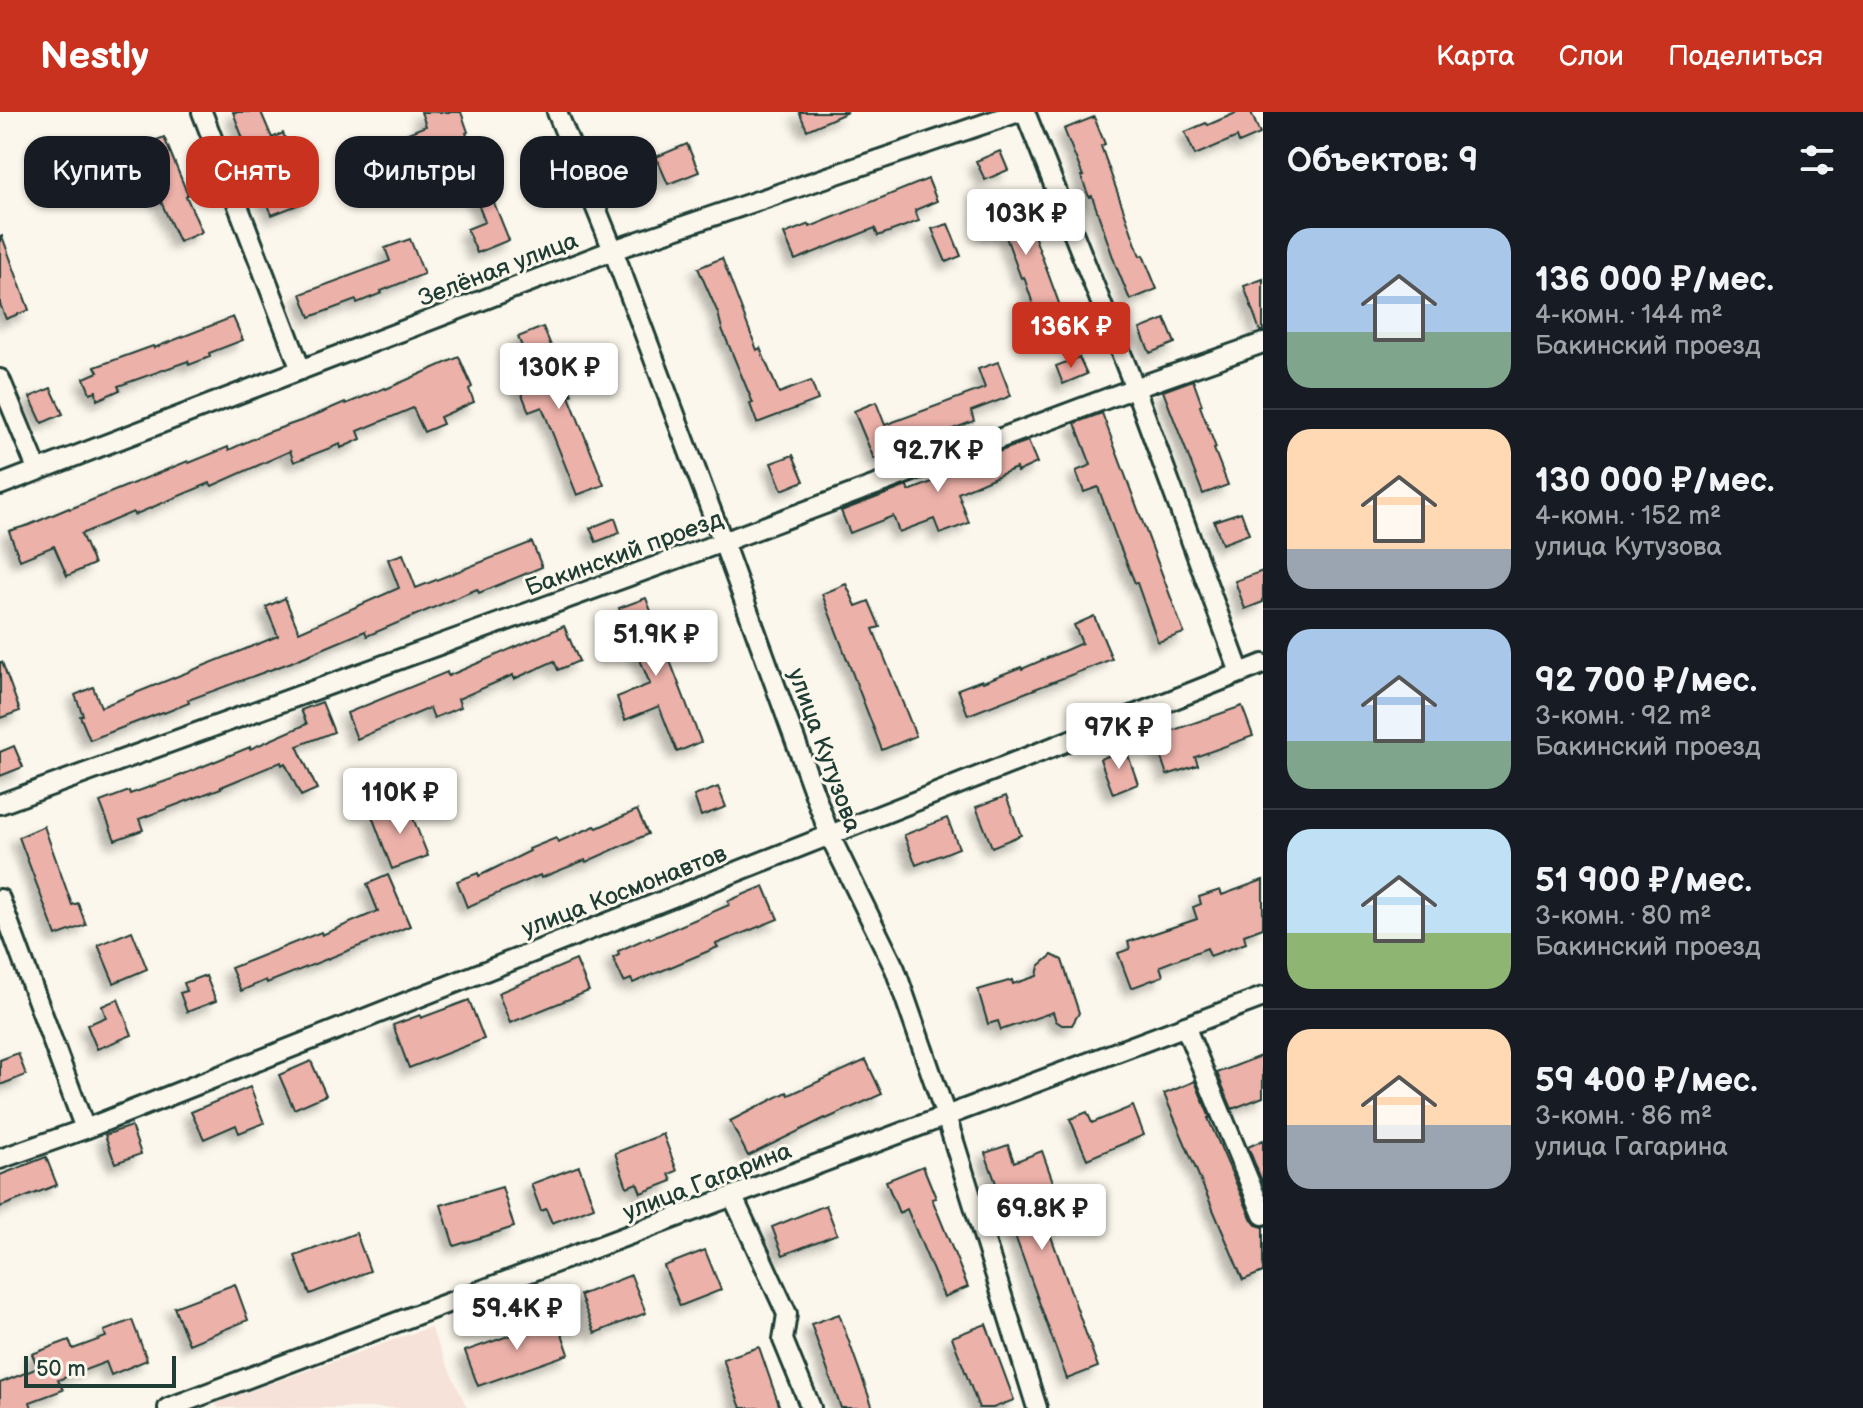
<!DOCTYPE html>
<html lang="ru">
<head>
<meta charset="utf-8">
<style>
  body { margin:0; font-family:"Balsamiq Sans",sans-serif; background:#242831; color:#f1f3f6; height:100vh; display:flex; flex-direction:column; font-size:30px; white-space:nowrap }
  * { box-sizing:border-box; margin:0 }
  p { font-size:26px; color:#9ea1a6 }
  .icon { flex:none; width:44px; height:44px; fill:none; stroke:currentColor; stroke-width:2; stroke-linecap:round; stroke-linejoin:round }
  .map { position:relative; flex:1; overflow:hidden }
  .details { display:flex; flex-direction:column; background:#171b24; width:600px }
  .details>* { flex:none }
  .hud { position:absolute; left:24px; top:24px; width:760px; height:72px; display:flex; gap:16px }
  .scale { position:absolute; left:24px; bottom:20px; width:152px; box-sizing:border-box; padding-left:8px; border:4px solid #1f3d34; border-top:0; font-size:22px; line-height:28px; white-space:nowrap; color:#1f3d34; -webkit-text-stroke:6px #fbf7ec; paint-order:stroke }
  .price { position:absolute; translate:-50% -68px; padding:0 18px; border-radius:8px; background:#fff; color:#222; font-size:26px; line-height:52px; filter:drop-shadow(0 2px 4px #0008) }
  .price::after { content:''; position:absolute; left:50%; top:48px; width:24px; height:18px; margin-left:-12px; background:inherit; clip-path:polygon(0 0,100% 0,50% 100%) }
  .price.current { background:#c8321e; color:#fff }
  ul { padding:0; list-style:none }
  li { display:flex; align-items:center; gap:24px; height:200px; padding:0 24px }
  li+li { border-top:2px solid #363941 }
  li span { display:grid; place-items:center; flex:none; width:224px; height:160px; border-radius:24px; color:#555 }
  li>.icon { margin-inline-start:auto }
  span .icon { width:96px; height:96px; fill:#fffc; stroke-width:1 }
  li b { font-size:34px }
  h2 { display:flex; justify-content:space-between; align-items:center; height:96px; padding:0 24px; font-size:34px }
  .pill { padding:0 28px; border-radius:24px; background:#171b24; box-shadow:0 2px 6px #0004; font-size:28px; line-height:72px }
  .pill.current { background:#c8321e; color:#fff }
  header { display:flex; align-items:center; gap:48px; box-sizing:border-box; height:112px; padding:0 40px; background:#c8321e; color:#fff }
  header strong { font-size:38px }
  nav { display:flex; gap:44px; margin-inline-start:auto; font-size:28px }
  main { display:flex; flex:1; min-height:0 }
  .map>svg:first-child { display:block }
  .built { fill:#f6e2d8 }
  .building { fill:#ecb1a9; stroke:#1f3d34; stroke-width:2; filter:url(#shadow) }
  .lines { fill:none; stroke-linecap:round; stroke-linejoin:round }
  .minor-casing { stroke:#1f3d34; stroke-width:24 }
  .minor { stroke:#fbf7ec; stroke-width:18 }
  .labels { text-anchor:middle; stroke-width:6; stroke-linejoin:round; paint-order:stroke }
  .street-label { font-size:24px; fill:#1f3d34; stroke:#fbf7ec }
</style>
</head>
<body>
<header>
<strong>Nestly</strong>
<nav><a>Карта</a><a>Слои</a><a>Поделиться</a></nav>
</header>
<main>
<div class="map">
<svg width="1263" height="1296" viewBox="0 0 1263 1296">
  <defs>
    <filter id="shadow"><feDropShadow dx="-7" dy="7" stdDeviation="4" flood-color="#0004"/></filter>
  </defs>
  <rect width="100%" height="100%" fill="#fbf7ec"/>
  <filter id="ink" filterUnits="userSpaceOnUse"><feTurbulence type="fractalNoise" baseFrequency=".0125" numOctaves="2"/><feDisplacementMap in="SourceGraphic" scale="16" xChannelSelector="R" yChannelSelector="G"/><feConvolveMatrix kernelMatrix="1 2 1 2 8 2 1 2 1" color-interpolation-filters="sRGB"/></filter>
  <g filter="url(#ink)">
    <path class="built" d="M430 1215 467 1296H218L215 1291Z"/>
    <path class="building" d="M233 0H261L272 26 283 21 308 89 272 103 260 71 256 72 243 36 246 35Z
      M421 0H461L468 20 466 21 509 128 477 141 467 117 485 110 471 74 460 79 443 38 415 48 405 22 426 14Z
      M799 0H848L807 18Z
      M1238 0H1251L1260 22 1239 31 1237 25 1195 43 1185 20 1206 11 1208 13Z
      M1094 5 1105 32 1101 34 1140 144 1143 143 1157 177 1130 188 1116 154 1092 84 1089 85 1081 64H1083L1064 17Z
      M164 25 188 83 186 84 202 120 179 130 137 36Z
      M687 32 699 60 668 72 656 45Z
      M1000 39 1008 58 985 68 976 49Z
      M928 67 937 89 915 98 919 109 878 124 875 116 795 148 784 122 809 112 810 115Z
      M1020 85 1064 205 1040 213 1024 165 1021 166 1003 117 991 121 983 99Z
      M948 112 961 144 946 150 932 117Z
      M0 124H2L29 198 6 207 0 192Z
      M410 127 424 162 381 179 382 181 357 191 356 188 310 205 301 182 390 149 385 136Z
      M722 146 757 238 760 236 779 281 811 269 818 288 757 311 750 292 753 291 722 217 718 201 698 156Z
      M1263 167V219H1260L1244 174Z
      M233 205 243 228 209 241 210 245 189 253 188 249 118 274 120 278 97 288 96 279 90 281 84 266 98 260 95 255 153 234 154 236Z
      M1165 207 1175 231 1150 241 1140 217Z
      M543 215 572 283 569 284 604 373 577 383 542 295 529 300 520 277 537 271 518 225Z
      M459 245 472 275 469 277 474 290 440 305 443 312 424 320 413 296 358 319 361 327 341 336 340 332 294 350 290 339 212 374 210 371 134 403 133 400 81 422 94 452 67 464 54 434 20 448 9 419 29 413 69 396 70 397 188 349 189 351 228 335 229 338 266 321 306 307 345 290 346 292 385 276 386 277Z
      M1079 245 1087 262 1063 272 1056 254Z
      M998 250 1011 284 971 299 974 309 874 347 854 299 876 290 885 313 985 276 978 257Z
      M1193 268 1202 293 1200 294 1216 336 1214 337 1228 373 1203 382 1163 279Z
      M51 276 63 302 42 311 30 285Z
      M1102 301 1184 521 1158 530 1137 471H1135L1116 425 1098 375 1084 380 1076 359 1091 353 1075 311Z
      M1028 329 1037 351 1017 360 1016 356 958 381 969 411 940 422 934 407 899 420 893 404 850 421 841 399 907 374 909 379 940 367 938 362Z
      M793 343 804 369 782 378 771 351Z
      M1241 400 1249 422 1222 432 1214 409Z
      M615 406 620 421 596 430 590 416Z
      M532 430 542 455 479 481 477 477 367 524 365 519 289 551 188 588 189 591 164 601 163 600 90 628 80 604 83 603 75 583 93 575 101 595 278 524 266 495 285 486 299 520 399 476 388 447 403 442 416 476Z
      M1263 459V490L1245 497 1235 469Z
      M846 472 856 494 869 489 880 515 873 517 916 624 882 638 822 482Z
      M646 486 701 630 677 640 659 594 625 608 617 585 650 572 619 496Z
      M1094 504 1112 547 968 603 958 577 982 568 983 570 1021 555 1022 557 1082 531 1074 513Z
      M564 514 579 549 558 558 554 549 514 567 513 563 458 587 461 595 434 606 430 596 357 627 347 601 447 560 448 564Z
      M0 550H2L20 599 0 606Z
      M322 590 334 620 297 634 317 677 301 684 285 651 282 653 281 650 221 675V676L139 707 143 718 115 728 100 690 129 679 130 682 172 667 250 635V637L307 612 301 598Z
      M1242 594 1253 624 1195 645 1198 653 1167 663 1154 625Z
      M14 634 23 655 0 664V640Z
      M1126 637 1138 672 1113 682 1100 647Z
      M718 675 726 695 701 704 694 684Z
      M1006 684 1021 723 992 735 976 695Z
      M407 691 428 744 392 757 372 704Z
      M637 698 648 722 586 750 585 748 541 766 540 763 467 795 457 769 478 761 479 764 530 739 529 737 556 726 558 730 595 714 597 716Z
      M947 706 959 736 916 753 904 723Z
      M44 714 72 793 78 791 86 813 56 824 19 725Z
      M388 763 410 814 267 871 266 868 241 879 231 856 321 820 322 823 378 799 367 772Z
      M1263 768V816L1244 823 1246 831 1210 844 1207 836 1160 854 1163 864 1131 876 1118 841 1130 837 1128 830 1197 807 1193 795 1201 792 1199 785 1220 778 1222 783Z
      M764 774 778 807 716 832 718 835 633 871 631 867 624 870 613 846 619 843 618 839 649 825 650 827 729 793 728 789Z
      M132 819 147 857 114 871 98 833Z
      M1052 843 1062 848 1079 901 1072 913H1062L1056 909 1053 900 1001 918 998 909 988 912 978 878 1012 868 1013 872 1037 864 1039 854Z
      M576 848 589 879 510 911 498 881Z
      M203 864 204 865 206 864 216 889 187 900 180 881 187 879 184 871Z
      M118 887 132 923 97 937 87 913 106 905 102 894Z
      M469 888 484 927 409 956 393 913 420 903 421 906Z
      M18 941 26 963 0 973V948Z
      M1263 943V985L1232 997 1217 961Z
      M866 948 882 982 826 1007 825 1006 748 1044 730 1009 787 980 789 983Z
      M311 949 326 983 294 997 279 963Z
      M1195 969 1210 1006H1208L1252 1108 1256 1113 1263 1115V1160L1243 1168 1164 982Z
      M250 975 264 1011 239 1021 236 1013 204 1027 191 1000Z
      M1133 994 1144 1023 1087 1047 1070 1007 1087 1000 1092 1011Z
      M131 1014 141 1042 115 1051 105 1023Z
      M663 1022 677 1059 669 1062 672 1069 641 1081 637 1071 627 1075 615 1041Z
      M1263 1028V1072L1248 1035Z
      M1008 1033 1014 1050 1042 1039 1062 1095 1043 1102 1098 1255 1067 1267 985 1041Z
      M46 1045 57 1073 0 1095V1063Z
      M579 1054 594 1095 552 1111 546 1097 541 1099 531 1072Z
      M923 1054 936 1086 932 1087 968 1175 944 1185 907 1097 899 1101 886 1069Z
      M502 1075 514 1115 454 1134 441 1093Z
      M826 1093 837 1122 783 1143 772 1115Z
      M356 1121 370 1159 310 1182 295 1144Z
      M705 1138 721 1178 680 1194 664 1154Z
      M631 1163 646 1201 595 1221 580 1183Z
      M235 1172 248 1208 189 1232 174 1195Z
      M839 1202 873 1296H841L811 1212Z
      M557 1207 569 1242 478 1274 465 1239Z
      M132 1208 147 1248 111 1263 106 1250 58 1268 63 1278 30 1290 32 1296H0V1271L38 1256 32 1242 69 1228 73 1237 106 1225 104 1219Z
      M986 1212 1014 1288 993 1296H979L952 1225Z
      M759 1235 780 1296H741L723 1247Z"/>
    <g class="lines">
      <g class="minor-casing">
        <path id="minor" d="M202 0 301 258
          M557 0 613 138 723 430 830 724 895 857 946 1004 1037 1296
          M1025 0 1135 276 1240 561
          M0 267 38 359
          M0 373 613 138 1019 0
          M0 692 723 430 1135 276 1263 231
          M0 787 85 1017
          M1185 914 1263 1103
          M0 1047 85 1017 1263 552
          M733 1085 787 1202 783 1228 811 1296
          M168 1296 1263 885"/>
      </g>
      <use href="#minor" class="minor"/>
    </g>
  </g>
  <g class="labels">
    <g class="street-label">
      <text transform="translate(498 157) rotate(-21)" y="8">Зелёная улица</text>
      <text transform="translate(624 441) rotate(-20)" y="8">Бакинский проезд</text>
      <text transform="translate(825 638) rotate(70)" y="8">улица Кутузова</text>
      <text transform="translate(624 779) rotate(-21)" y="8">улица Космонавтов</text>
      <text transform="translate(707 1069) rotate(-21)" y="8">улица Гагарина</text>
    </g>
  </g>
</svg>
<div class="scale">50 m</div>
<b class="price" style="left:1026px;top:145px">103K ₽</b>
<b class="price current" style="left:1071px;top:258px">136K ₽</b>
<b class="price" style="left:559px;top:299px">130K ₽</b>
<b class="price" style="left:938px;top:382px">92.7K ₽</b>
<b class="price" style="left:656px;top:566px">51.9K ₽</b>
<b class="price" style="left:1119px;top:659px">97K ₽</b>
<b class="price" style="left:400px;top:724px">110K ₽</b>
<b class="price" style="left:1042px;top:1140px">69.8K ₽</b>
<b class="price" style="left:517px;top:1240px">59.4K ₽</b>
<div class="hud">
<a class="pill">Купить</a>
<a class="pill current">Снять</a>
<a class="pill">Фильтры</a>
<a class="pill">Новое</a>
</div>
</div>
<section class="details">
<h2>Объектов: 9<svg class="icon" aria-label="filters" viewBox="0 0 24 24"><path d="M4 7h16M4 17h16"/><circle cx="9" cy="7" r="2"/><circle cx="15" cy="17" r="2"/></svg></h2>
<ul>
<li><span style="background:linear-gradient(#a9c7e8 65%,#7fa58c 0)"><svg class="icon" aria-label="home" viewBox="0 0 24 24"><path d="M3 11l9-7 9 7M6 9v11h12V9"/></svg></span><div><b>136 000 ₽/мес.</b><p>4-комн. · 144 m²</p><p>Бакинский проезд</p></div></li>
<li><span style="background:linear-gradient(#ffd9b3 75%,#9aa5b1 0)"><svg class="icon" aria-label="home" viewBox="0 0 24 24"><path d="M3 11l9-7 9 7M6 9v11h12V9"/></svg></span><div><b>130 000 ₽/мес.</b><p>4-комн. · 152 m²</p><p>улица Кутузова</p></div></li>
<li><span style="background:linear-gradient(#a9c7e8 70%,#7fa58c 0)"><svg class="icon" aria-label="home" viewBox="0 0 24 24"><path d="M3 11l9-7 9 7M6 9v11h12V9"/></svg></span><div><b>92 700 ₽/мес.</b><p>3-комн. · 92 m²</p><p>Бакинский проезд</p></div></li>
<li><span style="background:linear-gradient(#bfe0f5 65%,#8fb573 0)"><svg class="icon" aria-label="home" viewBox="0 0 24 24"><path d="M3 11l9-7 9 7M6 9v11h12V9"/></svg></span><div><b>51 900 ₽/мес.</b><p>3-комн. · 80 m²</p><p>Бакинский проезд</p></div></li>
<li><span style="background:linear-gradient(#ffd9b3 60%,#9aa5b1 0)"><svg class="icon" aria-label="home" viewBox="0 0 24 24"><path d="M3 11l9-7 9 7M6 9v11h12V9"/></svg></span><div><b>59 400 ₽/мес.</b><p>3-комн. · 86 m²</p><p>улица Гагарина</p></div></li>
</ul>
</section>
</main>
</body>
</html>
